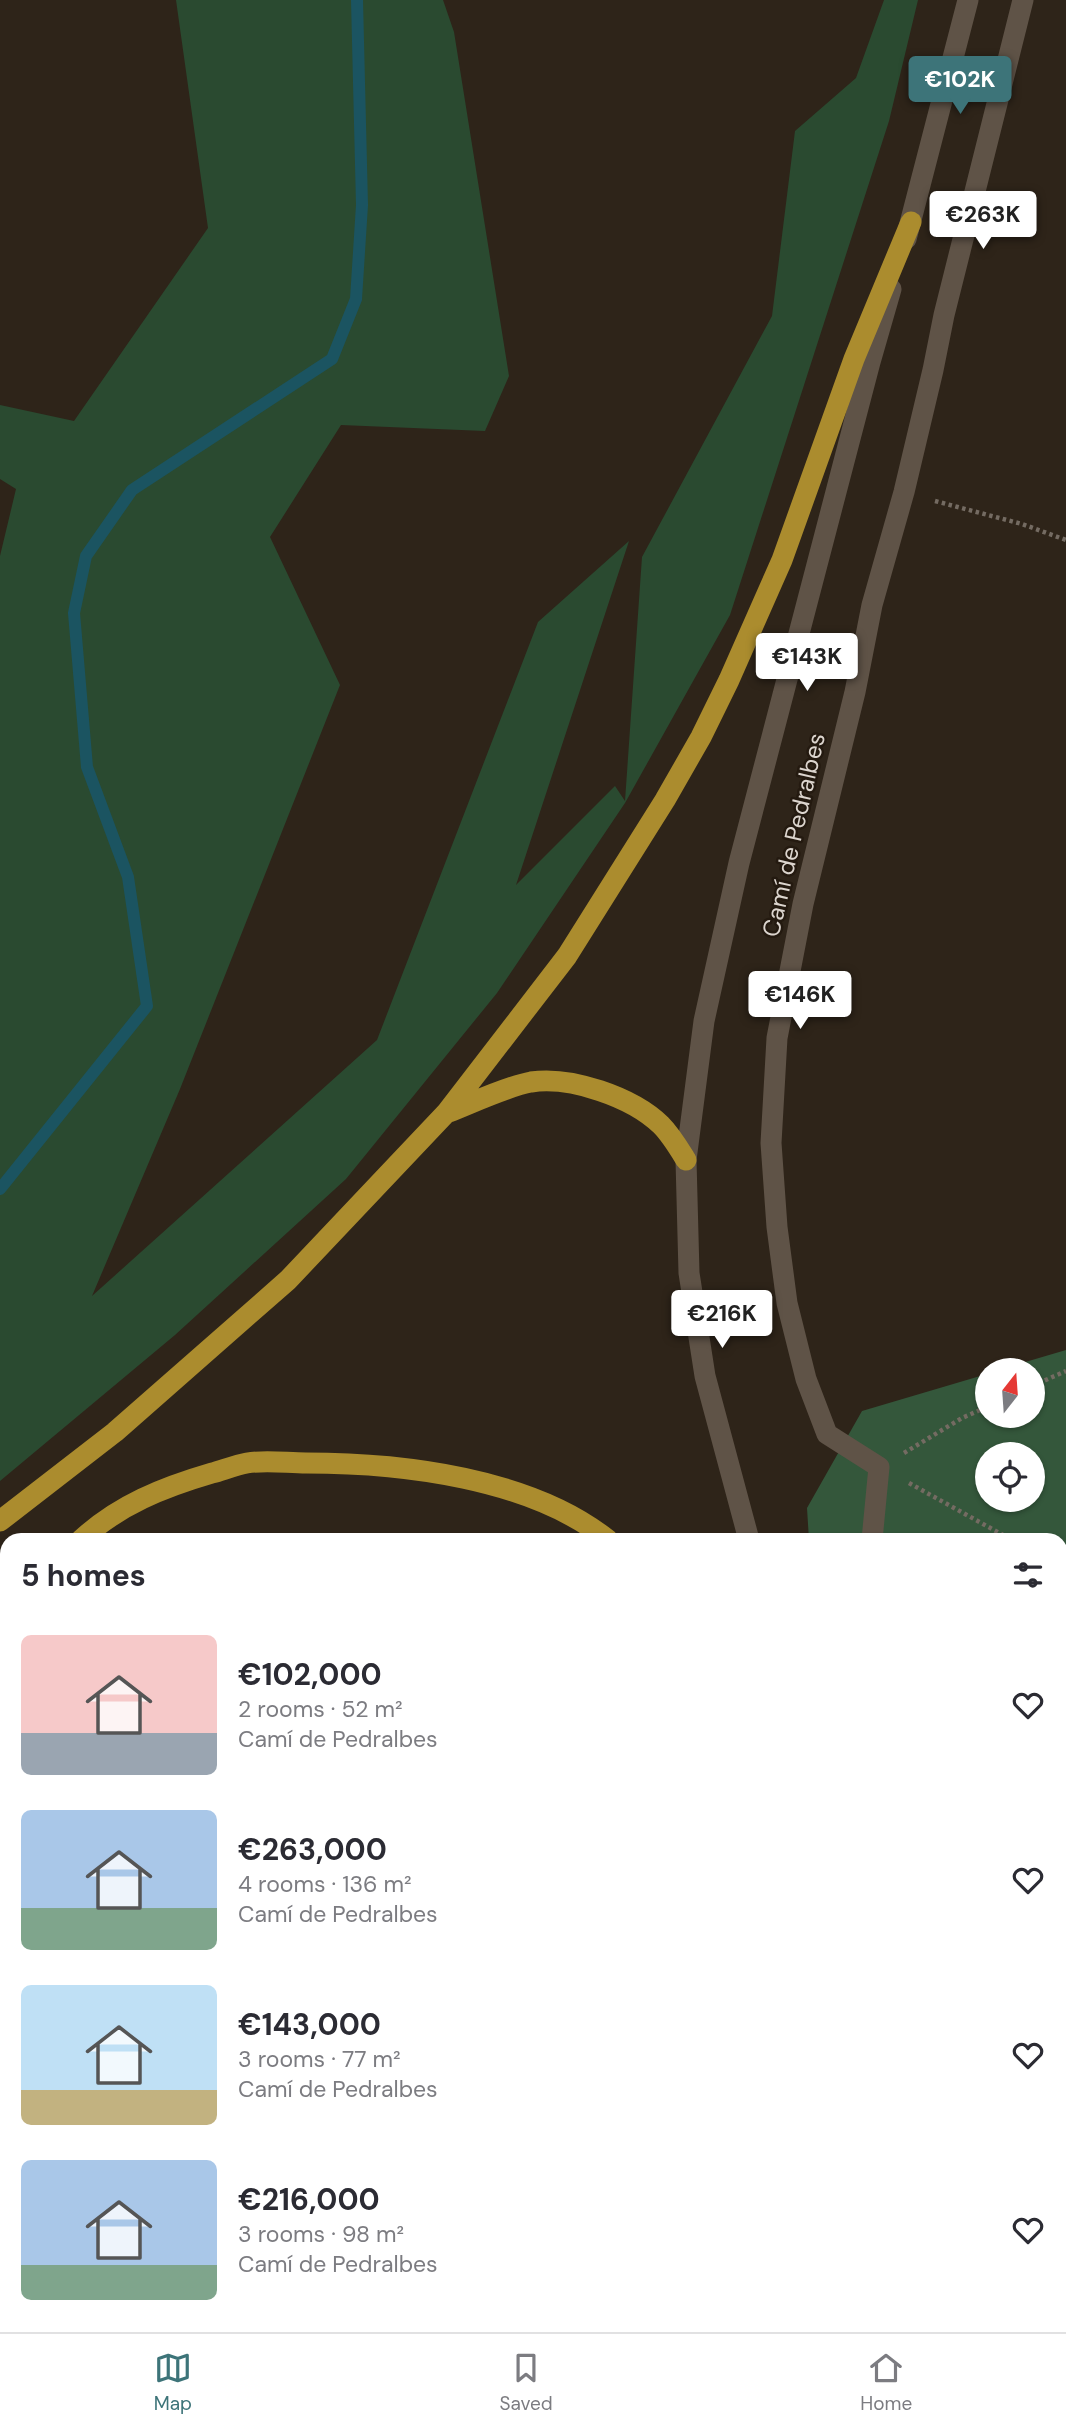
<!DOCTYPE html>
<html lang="en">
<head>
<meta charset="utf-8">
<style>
  body { margin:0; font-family:"DM Sans",sans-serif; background:#f7f7f7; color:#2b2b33; height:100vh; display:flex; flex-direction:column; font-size:26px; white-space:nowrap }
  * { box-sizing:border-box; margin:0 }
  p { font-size:23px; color:#7c7c81 }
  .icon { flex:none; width:38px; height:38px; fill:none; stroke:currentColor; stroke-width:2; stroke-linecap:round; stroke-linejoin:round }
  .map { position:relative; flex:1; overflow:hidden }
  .drawer { position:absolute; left:0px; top:1533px; width:1068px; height:800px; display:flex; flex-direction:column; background:#fff; border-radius:21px 21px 0 0; box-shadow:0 2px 5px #0004 }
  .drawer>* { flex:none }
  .needle { width:46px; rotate:17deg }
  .buttons { position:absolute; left:975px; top:1358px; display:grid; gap:14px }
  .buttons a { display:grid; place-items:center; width:70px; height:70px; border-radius:50%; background:#fff; box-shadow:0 2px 5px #0004; font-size:35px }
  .price { position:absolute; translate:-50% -60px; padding:0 16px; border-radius:7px; background:#fff; color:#222; font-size:23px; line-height:46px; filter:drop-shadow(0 2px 4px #0008) }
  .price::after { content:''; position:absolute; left:50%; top:42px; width:21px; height:16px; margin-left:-10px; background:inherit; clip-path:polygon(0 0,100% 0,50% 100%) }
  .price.selected { background:#3d7479; color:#fff }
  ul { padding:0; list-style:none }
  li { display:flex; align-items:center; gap:21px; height:175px; padding:0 21px }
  li span { display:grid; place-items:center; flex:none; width:196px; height:140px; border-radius:10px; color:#555 }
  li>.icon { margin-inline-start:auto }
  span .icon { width:84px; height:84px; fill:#fffc; stroke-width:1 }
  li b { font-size:30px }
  h2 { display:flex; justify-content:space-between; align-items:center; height:84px; padding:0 21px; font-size:30px }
  .dock { display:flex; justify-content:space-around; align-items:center; height:98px; border-top:2px solid #e1e1e2; background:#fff; font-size:19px; color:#7c7c81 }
  .dock a { display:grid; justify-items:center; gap:4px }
  .dock .selected { color:#3d7479 }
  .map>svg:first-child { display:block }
  .green { fill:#2a4a30 }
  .forest { fill:#34573b; fill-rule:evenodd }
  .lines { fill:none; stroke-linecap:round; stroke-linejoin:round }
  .stream { stroke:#1b5461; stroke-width:12 }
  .path { stroke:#746b62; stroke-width:4.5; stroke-dasharray:3.5 3.5; stroke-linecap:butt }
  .minor { stroke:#5f5347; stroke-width:21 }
  .highway { stroke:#ab8c2e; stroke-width:21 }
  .labels { text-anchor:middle; stroke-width:5; stroke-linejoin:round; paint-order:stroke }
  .street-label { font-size:24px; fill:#dcd5ce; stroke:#241a10 }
</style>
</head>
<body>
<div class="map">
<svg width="1066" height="2332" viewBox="0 0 1066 2332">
  <rect width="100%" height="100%" fill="#2e2419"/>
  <path class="green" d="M176 0H443L454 32 509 376 485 431 341 425 270 537 340 685 180 1089 92 1296 377 1040 538 622 629 541 516 885 615 786 625 801 642 557 772 316 795 131 856 78 884 0H918L889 121 730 615 625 803 497 993 346 1179 175 1335 0 1481V556L16 489 0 479V405L74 421 208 228Z"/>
  <path class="forest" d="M1066 1350V2278L1060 2276V1540H809L807 1508 862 1411 987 1374V1416H1032V1370H998ZM987 1454H1032V1500H987Z
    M0 2304 7 2307V2326H50L58 2332H0Z
    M255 2326H466L487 2332H266Z"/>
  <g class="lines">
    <path class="stream" d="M0 1189 147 1006 128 877 87 767 74 613 86 556 132 490 332 359 356 299 362 205 357 0"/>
    <path class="path" d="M935 501 1022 524 1066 540
      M1032 1386 1066 1371
      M904 1453 962 1418 987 1407
      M909 1483 1012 1540
      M1060 1568 1066 1571
      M0 2318 7 2321
      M19 2326 34 2332"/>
    <path class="minor" d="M906 239 968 0
      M749 1540 705 1376 689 1273 686 1160 704 1021 739 863 870 362 891 289
      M872 1540 879 1467 827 1434 806 1379 787 1303 777 1227 771 1143 777 1038 803 904 855 692 872 605 904 492 933 370 944 315 1023 0
      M695 2332 697 2326"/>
    <path class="highway" d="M449 1112C472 1103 508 1086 531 1082 571 1076 632 1097 661 1125 671 1135 678 1147 686 1160
      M0 1521 115 1432 288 1280 447 1112 567 956 665 800 701 737 729 680 782 560 854 359 911 222
      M81 1540C118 1505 164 1487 212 1473 223 1470 236 1465 247 1463 266 1460 287 1463 306 1463 402 1463 531 1478 608 1540
      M0 1663 7 1641
      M0 1826 7 1840
      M0 2036 7 2038
      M0 2152 7 2153
      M0 2231 7 2234
      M1060 2278 1066 2280
      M172 2326 184 2332
      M655 2326 675 2332
      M997 2326 1017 2332"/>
  </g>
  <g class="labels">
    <g class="street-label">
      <text transform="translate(794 835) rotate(-77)" y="8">Camí de Pedralbes</text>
    </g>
  </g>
</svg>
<div class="buttons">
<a><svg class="needle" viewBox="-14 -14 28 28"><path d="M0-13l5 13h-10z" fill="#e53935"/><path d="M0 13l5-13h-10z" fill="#7c7c81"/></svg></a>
<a><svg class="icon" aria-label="locate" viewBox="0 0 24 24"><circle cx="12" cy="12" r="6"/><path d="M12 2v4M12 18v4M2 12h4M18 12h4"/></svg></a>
</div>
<b class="price selected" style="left:960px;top:116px">€102K</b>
<b class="price" style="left:983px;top:251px">€263K</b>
<b class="price" style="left:807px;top:693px">€143K</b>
<b class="price" style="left:800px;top:1031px">€146K</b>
<b class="price" style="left:722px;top:1350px">€216K</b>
<section class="drawer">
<h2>5 homes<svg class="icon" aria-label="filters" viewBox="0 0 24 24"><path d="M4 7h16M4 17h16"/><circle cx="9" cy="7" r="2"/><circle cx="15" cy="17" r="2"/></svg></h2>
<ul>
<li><span style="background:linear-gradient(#f6c9c9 70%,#9aa5b1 0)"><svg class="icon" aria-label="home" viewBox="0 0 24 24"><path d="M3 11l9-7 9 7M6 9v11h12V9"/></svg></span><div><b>€102,000</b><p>2 rooms · 52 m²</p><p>Camí de Pedralbes</p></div><svg class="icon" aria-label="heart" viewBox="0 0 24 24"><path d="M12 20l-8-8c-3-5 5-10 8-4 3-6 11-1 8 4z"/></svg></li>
<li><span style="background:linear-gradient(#a9c7e8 70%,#7fa58c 0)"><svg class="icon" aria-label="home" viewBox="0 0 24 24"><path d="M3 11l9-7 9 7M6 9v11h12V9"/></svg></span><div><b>€263,000</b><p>4 rooms · 136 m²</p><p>Camí de Pedralbes</p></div><svg class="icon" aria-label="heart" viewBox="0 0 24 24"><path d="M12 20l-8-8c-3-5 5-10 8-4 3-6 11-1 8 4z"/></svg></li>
<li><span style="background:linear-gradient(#bfe0f5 75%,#c2b280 0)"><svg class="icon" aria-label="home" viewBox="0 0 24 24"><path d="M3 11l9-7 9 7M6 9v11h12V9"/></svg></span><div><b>€143,000</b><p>3 rooms · 77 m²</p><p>Camí de Pedralbes</p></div><svg class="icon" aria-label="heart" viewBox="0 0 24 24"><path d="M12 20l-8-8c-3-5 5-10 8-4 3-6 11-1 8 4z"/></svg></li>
<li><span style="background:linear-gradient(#a9c7e8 75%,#7fa58c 0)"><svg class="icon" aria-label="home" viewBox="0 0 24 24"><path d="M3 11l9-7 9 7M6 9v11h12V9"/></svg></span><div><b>€216,000</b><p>3 rooms · 98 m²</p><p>Camí de Pedralbes</p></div><svg class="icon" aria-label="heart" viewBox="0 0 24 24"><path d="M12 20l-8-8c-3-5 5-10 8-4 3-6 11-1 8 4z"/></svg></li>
</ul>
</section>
</div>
<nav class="dock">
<a class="selected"><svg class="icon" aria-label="map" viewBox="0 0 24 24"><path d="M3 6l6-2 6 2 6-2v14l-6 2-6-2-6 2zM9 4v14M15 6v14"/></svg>Map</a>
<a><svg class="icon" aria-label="saved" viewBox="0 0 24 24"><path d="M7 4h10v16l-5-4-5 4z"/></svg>Saved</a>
<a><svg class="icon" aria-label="home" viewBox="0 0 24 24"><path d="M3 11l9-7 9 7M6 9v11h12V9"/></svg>Home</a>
</nav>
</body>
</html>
